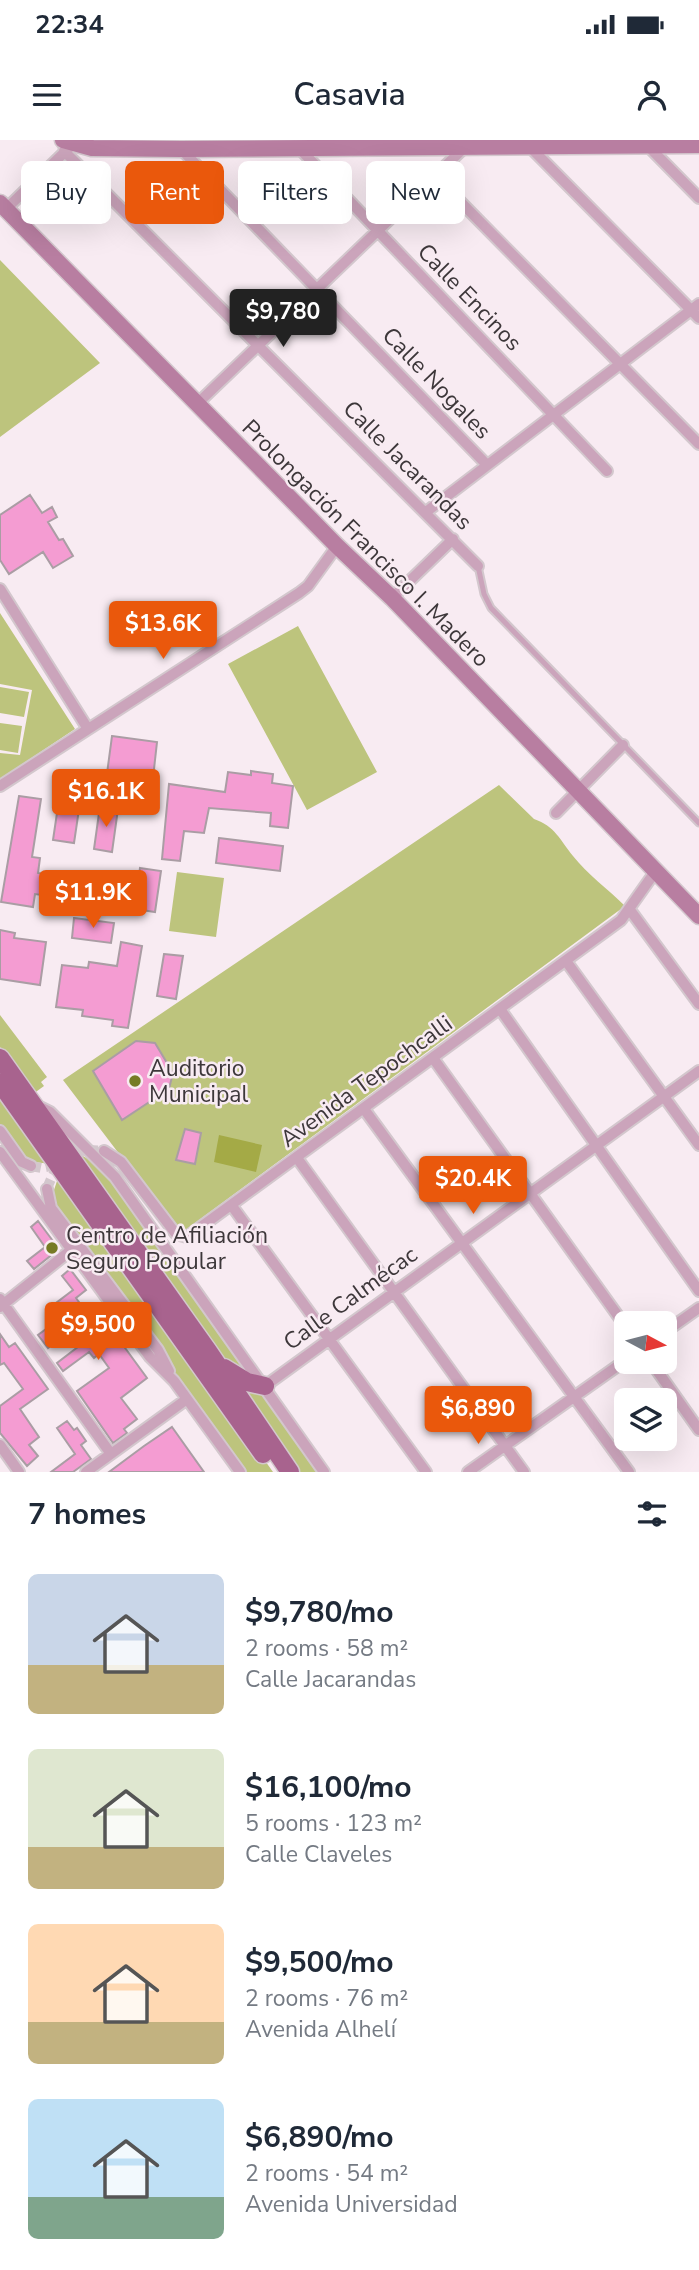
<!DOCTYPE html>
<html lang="en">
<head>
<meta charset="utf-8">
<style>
  body { margin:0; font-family:"Nunito Sans",sans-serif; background:#f2f2f3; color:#1f2937; height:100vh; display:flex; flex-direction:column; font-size:26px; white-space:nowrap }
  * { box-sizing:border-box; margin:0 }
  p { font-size:23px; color:#747a83 }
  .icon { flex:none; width:38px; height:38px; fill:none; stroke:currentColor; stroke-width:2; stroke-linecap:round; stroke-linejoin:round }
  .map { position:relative; height:1332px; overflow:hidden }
  .side { display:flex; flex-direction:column; background:#fff; flex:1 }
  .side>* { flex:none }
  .guide { position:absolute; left:21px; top:21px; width:658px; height:63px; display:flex; gap:14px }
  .needle { width:46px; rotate:97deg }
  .fabs { position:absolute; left:614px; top:1171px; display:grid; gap:14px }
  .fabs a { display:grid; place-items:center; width:63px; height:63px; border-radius:10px; background:#fff; box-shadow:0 7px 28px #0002; font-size:35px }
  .price { position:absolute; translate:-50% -60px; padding:0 16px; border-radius:7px; background:#ea580c; color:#fff; font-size:23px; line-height:46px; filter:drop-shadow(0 2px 4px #0008) }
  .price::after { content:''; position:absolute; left:50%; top:42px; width:21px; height:16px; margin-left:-10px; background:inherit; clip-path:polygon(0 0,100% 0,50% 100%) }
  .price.current { background:#222; color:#fff }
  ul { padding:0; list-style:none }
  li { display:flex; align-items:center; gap:21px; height:175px; padding:0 28px }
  li span { display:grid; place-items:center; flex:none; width:196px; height:140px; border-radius:10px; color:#555 }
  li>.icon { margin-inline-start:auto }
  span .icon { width:84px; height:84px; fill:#fffc; stroke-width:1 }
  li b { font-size:30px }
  h2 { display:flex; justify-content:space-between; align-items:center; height:84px; padding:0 28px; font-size:30px }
  .tag { padding:0 24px; border-radius:10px; background:#fff; box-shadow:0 7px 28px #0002; font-size:24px; line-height:63px }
  .tag.current { background:#ea580c; color:#fff }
  .status { display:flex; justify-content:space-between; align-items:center; height:49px; padding:0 35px; background:#fff; direction:ltr }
  .status svg { height:19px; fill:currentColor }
  header { display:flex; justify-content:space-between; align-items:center; height:91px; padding:0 28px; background:#fff; font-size:32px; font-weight:600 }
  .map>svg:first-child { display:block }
  .green { fill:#bdc47d }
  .water { fill:#a4aa46 }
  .building { fill:#f49cd2; stroke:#aa9da4; stroke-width:2 }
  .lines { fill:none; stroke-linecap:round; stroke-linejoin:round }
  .street-tunnel { stroke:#d3c7cd; stroke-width:10; stroke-dasharray:10 5; stroke-linecap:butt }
  .lane-casing { stroke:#d3c7cd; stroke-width:9 }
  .street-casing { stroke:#d3c7cd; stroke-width:14 }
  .secondary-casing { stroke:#d3c7cd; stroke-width:19 }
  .primary-casing { stroke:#d3c7cd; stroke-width:21 }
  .lane { stroke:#cba4bb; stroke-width:5 }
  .street { stroke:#cba4bb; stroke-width:10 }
  .secondary { stroke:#b87ea1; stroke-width:16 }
  .primary { stroke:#a8638e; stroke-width:18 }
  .poi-dot { fill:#767b25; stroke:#f8ebf2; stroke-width:2.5 }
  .labels { text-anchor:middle; stroke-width:5; stroke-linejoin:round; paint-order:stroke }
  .street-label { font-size:23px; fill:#3d373a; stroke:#f8ebf2 }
  .poi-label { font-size:23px; fill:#3d373a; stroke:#f8ebf2; text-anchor:start }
</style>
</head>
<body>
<div class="status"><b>22:34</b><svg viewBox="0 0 49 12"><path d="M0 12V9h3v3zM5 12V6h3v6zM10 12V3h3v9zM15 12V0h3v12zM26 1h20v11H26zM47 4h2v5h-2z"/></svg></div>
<header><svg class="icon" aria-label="menu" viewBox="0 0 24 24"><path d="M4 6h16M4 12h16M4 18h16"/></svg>Casavia<svg class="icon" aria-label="person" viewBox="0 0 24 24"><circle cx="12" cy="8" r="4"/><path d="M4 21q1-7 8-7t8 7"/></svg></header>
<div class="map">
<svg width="699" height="1332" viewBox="0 0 699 1332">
  <rect width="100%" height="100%" fill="#f8ebf2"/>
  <path class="green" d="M0 120 100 223 0 297Z
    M0 473 75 589 0 639V613L20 615 32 550 0 544Z
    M298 486 377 632 307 670 228 524Z
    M0 547 29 552 24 577 0 573Z
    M0 583 22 586 18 613 0 610Z
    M499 645 534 679C555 686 560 700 573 716 587 734 608 749 625 766L180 1094 63 940Z
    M177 732 224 738 216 797 169 791Z
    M0 875 47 937 41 942 44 946 33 954 0 907Z
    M0 948 52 1024 33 1022 24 1018 0 987Z
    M76 1012 107 1030 320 1332H295Z
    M60 1032 273 1332H240L160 1211 56 1068 52 1056Z"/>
  <path class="water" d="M219 995 262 1005 256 1032 214 1022Z"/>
  <path class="building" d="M30 355 42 373 52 367 57 377 48 382 59 400 63 399 73 416 53 428 43 412 9 434 0 420V375Z
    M112 596 157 602 152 647 148 646 146 661 130 659 133 644 106 641Z
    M251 631 273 634 272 643 293 646 288 688 270 686 271 673 209 668 204 693 184 691 180 721 162 719 169 644 225 652 228 632 251 635Z
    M61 646 82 649 74 703 53 700Z
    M19 656 41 659 32 717 40 718 38 733 89 740 86 761 35 754 33 767 1 762Z
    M100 666 118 669 112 712 94 709Z
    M219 698 283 706 280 731 216 723Z
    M140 728 161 731 155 772 135 769Z
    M74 778 114 783 111 803 72 798Z
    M0 790 15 793 14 798 46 802 40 845 0 839Z
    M121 802 142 806 128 888 112 886 113 880 82 876 83 870 56 867 62 825 88 828 89 822 117 826Z
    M164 814 183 816 176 859 157 856Z
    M136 901 155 903 173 933 169 949 122 980 93 931Z
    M185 989 201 993 195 1024 176 1020Z
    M38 1081 59 1109 34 1129 27 1121 45 1107 31 1087Z
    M70 1129 86 1150 76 1158 98 1188 106 1182 147 1238 121 1258 137 1279 124 1289 127 1293 113 1303 77 1251 109 1228 99 1214 94 1218 89 1212 63 1231 57 1223 83 1203 72 1189 48 1208 38 1195 65 1175 56 1163 73 1150 62 1136Z
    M0 1194 9 1207 15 1203 48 1249 20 1269 39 1297 29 1305 38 1316 27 1326 0 1293V1266L23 1249 4 1223 0 1225Z
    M67 1281 74 1290 77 1288 86 1301 81 1305 91 1319 73 1332H51L75 1314 57 1288Z
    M172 1287 204 1332H109L144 1306Z"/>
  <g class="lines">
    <path class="street-tunnel" d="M31 1026 41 1028 60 1024
      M47 1049C57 1020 73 1007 104 1011"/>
    <g class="lane-casing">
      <path id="lane" d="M478 426 484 454 491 468 699 683"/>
    </g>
    <g class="street-casing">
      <path id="street" d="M647 5 699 58
        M529 6 699 178
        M298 7 607 331
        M181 9 487 325
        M64 11 478 426
        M435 36 699 304
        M6 69 69 8
        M197 264 465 7
        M426 372 699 164
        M0 449 88 589
        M392 458 453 399
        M0 646 299 453 308 446 337 406
        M556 673 623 605
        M630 770 699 864
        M566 821 699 1005
        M500 869 699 1151
        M433 918 626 1187
        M38 966 50 972 115 1037 324 1332
        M364 969 629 1332
        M0 991 22 1022 31 1026
        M104 1011 121 1022 176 1094 187 1097 621 780 655 732
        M0 1012 150 1217 174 1241 240 1332
        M297 1018 524 1332
        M47 1049 51 1068 158 1210 169 1231
        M232 1066 426 1332
        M0 1159 111 1314
        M0 1167 70 1111
        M665 1192 699 1168
        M651 1222 699 1290
        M265 1246 699 931
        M0 1305 19 1332
        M86 1332 187 1259
        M468 1332 626 1220"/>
    </g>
    <g class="secondary-casing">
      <path id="secondary" d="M63 0 92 8 181 9 699 5
        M0 63 337 406 392 458 699 776"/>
    </g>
    <g class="primary-casing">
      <path id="primary" d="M0 918 208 1211 290 1332
        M0 943 263 1314
        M224 1228 247 1242 265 1246"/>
    </g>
    <use href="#lane" class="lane"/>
    <use href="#street" class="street"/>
    <use href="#secondary" class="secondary"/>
    <use href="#primary" class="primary"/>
  </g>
  <g class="poi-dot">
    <circle cx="135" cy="941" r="7"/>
    <circle cx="52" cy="1108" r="7"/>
  </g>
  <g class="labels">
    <g class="street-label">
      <text transform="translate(470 157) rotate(46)" y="8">Calle Encinos</text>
      <text transform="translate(437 243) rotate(46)" y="8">Calle Nogales</text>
      <text transform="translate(408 325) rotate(45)" y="8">Calle Jacarandas</text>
      <text transform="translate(366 403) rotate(45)" y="8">Prolongación Francisco I. Madero</text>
      <text transform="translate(366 941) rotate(-36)" y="8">Avenida Tepochcalli</text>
      <text transform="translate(350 1158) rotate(-36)" y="8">Calle Calmécac</text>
    </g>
    <g class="poi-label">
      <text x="149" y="936">Auditorio<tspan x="149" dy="26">Municipal</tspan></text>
      <text x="66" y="1103">Centro de Afiliación<tspan x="66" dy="26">Seguro Popular</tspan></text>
    </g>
  </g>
</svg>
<div class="fabs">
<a><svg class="needle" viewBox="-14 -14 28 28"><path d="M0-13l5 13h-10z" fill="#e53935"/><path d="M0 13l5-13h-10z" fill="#747a83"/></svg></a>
<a><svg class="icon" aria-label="layers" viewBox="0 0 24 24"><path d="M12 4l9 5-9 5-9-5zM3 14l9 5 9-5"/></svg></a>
</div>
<b class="price current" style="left:283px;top:209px">$9,780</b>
<b class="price" style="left:163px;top:521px">$13.6K</b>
<b class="price" style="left:106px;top:689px">$16.1K</b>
<b class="price" style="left:93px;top:790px">$11.9K</b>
<b class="price" style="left:473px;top:1076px">$20.4K</b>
<b class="price" style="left:98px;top:1222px">$9,500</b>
<b class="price" style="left:478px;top:1306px">$6,890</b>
<div class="guide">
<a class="tag">Buy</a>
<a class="tag current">Rent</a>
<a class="tag">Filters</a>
<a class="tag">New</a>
</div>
</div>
<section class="side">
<h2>7 homes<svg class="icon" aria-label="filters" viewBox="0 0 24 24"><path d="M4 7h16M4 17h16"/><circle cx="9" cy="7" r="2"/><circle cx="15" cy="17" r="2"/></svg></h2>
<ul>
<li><span style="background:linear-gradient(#c9d6e8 65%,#c2b280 0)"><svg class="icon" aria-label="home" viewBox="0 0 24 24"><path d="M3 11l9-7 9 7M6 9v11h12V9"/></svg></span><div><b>$9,780/mo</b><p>2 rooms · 58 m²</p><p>Calle Jacarandas</p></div></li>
<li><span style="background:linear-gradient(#dfe7d0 70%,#c2b280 0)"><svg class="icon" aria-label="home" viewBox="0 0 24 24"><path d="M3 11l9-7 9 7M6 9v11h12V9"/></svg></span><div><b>$16,100/mo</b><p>5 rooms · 123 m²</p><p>Calle Claveles</p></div></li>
<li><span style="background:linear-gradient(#ffd9b3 70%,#c2b280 0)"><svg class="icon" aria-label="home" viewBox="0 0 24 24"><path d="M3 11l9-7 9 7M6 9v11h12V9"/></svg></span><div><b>$9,500/mo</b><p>2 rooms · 76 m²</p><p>Avenida Alhelí</p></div></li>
<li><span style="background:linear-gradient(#bfe0f5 70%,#7fa58c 0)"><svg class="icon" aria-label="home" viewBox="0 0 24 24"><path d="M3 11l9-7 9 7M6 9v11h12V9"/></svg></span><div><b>$6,890/mo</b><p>2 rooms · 54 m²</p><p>Avenida Universidad</p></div></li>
</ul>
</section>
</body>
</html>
